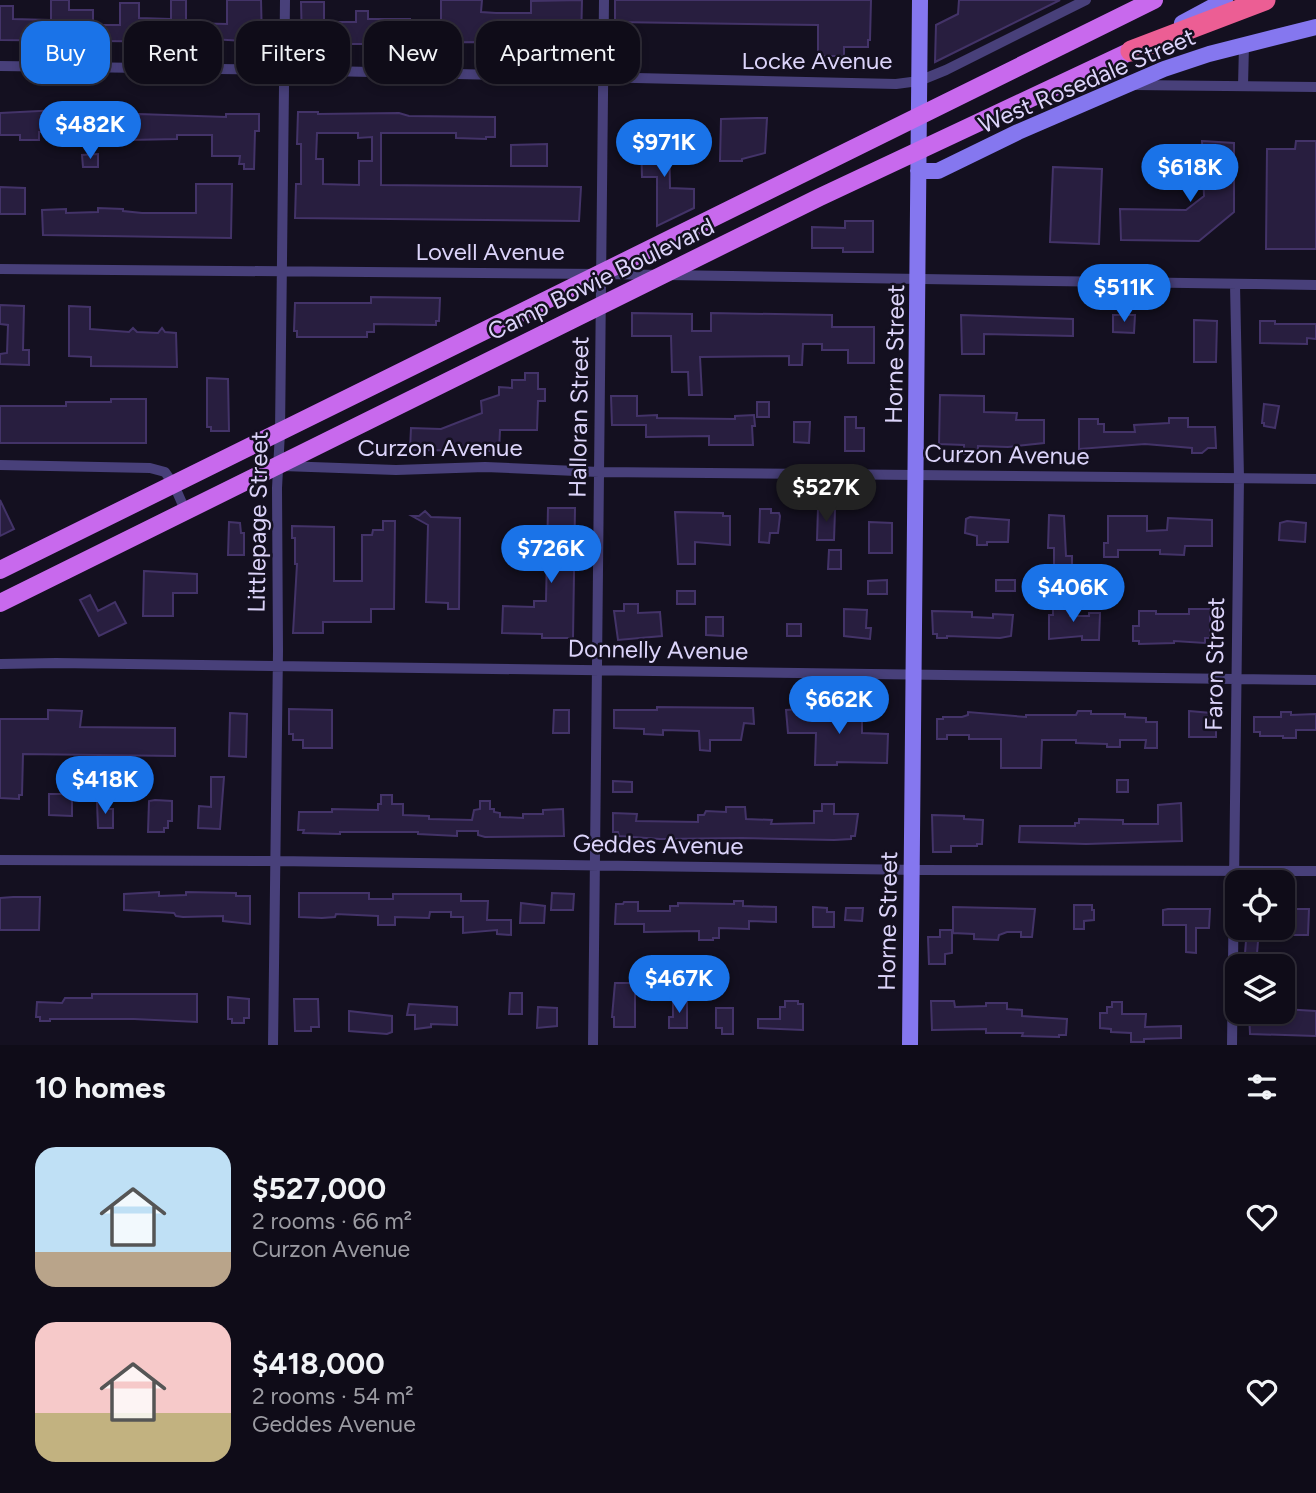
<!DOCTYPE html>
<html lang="en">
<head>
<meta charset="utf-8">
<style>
  body { margin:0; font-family:Figtree,sans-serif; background:#181521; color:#f1f3f6; height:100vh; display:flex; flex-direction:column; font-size:26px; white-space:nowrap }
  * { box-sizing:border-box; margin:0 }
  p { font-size:23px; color:#9b9ba2 }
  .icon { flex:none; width:38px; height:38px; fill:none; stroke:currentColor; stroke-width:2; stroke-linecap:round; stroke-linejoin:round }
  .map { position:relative; height:1045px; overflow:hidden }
  .drawer { display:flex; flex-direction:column; background:#0f0c18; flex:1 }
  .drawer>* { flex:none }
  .hud { position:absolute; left:21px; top:21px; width:700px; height:63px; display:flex; gap:14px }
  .controls { position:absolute; left:1225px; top:870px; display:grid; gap:14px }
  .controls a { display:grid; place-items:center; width:70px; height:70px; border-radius:14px; background:#0f0c18; box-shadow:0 4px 10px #0003,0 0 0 2px #2f2c37; font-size:35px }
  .price { position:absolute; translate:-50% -60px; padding:0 16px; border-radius:24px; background:#1a73e8; color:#fff; font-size:23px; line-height:46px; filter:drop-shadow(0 2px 4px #0008) }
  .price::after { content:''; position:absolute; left:50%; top:42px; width:21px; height:16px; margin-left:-10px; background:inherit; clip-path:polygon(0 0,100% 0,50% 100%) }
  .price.current { background:#222; color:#fff }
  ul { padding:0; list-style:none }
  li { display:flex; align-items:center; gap:21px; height:175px; padding:0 35px }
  li span { display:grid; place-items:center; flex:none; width:196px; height:140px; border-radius:21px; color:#555 }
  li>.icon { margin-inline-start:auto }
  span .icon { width:84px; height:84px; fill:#fffc; stroke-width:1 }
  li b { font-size:30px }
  h2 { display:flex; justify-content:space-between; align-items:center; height:84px; padding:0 35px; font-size:30px }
  .tag { padding:0 24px; border-radius:21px; background:#0f0c18; box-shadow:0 4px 10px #0003,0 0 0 2px #2f2c37; font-size:24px; line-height:63px }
  .tag.current { background:#1a73e8; color:#fff }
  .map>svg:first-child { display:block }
  .building { fill:#281e3f; stroke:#433368; stroke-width:2; fill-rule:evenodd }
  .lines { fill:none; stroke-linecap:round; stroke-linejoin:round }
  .street { stroke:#48407a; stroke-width:10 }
  .secondary { stroke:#8577ef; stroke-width:16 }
  .primary { stroke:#c869ed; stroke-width:18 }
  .highway { stroke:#ec5e94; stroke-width:21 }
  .labels { text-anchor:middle; stroke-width:5; stroke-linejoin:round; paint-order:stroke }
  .street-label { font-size:24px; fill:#dcd4fa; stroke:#141020 }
</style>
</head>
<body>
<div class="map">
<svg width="1316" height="1045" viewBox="0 0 1316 1045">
  <rect width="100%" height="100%" fill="#141020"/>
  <path class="building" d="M51 0H69V10H93V22H97V25H120V3H139V18L171 19V0H186V23L227 24V0H261L262 42 196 38V42L0 40V6H13V19L51 20Z
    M441 0H482L481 12 496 13H531V1L582 0 581 43 478 44V42L410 43 365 41V44H334V42L302 43 301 2H324V22H356V11H368V19H410V24H429L441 22Z
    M615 0H871L870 40H868V47H844V56H818V25L615 22Z
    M959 0H1060L935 62 936 25 958 14Z
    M59 110V113L119 114V117L139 118V114L226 117V114H259V131H255L254 169H244V164H239L240 156H212V135H177V139L129 140V134L81 128 80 135 71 134V131L39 132V140H20V135H0V113Z
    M298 112H318V114L399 113 409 116 495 117V137H486V139L456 138V133H381V185L581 187 579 221 295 218 296 184H301V144H297ZM317 133H358V138L372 137V161H359V185L323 184V159H316Z
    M757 118H767L765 153 742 159V161H720L721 119Z
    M641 136H669L670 188 694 189V208L657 226V177H642Z
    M1202 141 1234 143V212L1199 241 1121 240 1120 209 1186 210 1204 196Z
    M1296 141H1316V249H1266L1267 149H1295Z
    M547 144V166H511V145Z
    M98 154V167H83L82 155Z
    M1053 167 1102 169 1099 244 1050 242Z
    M196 184H232L231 238 43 235 42 210 66 209V213L98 212V208L123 209V211L142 213H196Z
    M0 187 25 188V214H0Z
    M845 221H873V252H843V248H812V227L845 228Z
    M371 297 440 298 439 321H436V325L374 324V332H367V337H297V331H294L295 303H371Z
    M0 305 24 306 23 350H29V365L0 364V354L7 353 8 325 0 324Z
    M69 306 90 307V329L129 332 133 328 137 332 158 333 162 328 165 332 176 333 177 367 91 366V357L69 356Z
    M632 313 692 314V331H711V313L832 315V327H874V363H848V350H822V344H803L802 365H789V356L700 357 702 395H689L688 372H672L671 336H632Z
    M961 315 1073 319V336L984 334V354H962Z
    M1113 315H1135L1134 333 1113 332Z
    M1194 320 1217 321 1216 362H1194Z
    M1260 321H1275V324H1316V339L1307 338V344L1260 343Z
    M525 373H538V389H545V401H538L537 430H500L499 451 410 450 411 428 441 429 482 413 481 401 499 395V387L512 388V380H525Z
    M207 378 228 379 229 431H211V427H207Z
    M940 395 984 396V412L1017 413 1016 420H1044V443L1008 447 978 446V454H964V445L939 444Z
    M611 396H637V416L657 415V418L735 419V416L754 415 755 426H752L753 445H709V436L646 437V425H612Z
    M111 399H146V443H0V406H66V402H111Z
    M757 402H769V417H757Z
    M1264 404 1279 406 1275 428 1264 426V423H1262Z
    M845 417H856V428H864V451H845Z
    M1169 418H1188V427H1215L1216 448H1208L1202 453H1192V448L1145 444 1079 449V419H1098V424H1104V432H1135L1134 425 1169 423Z
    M794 422H810L809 443 794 442Z
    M0 500 14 529 0 536Z
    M548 508H575L573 638H542V634L502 633 503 606 534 607V601H546Z
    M818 508 835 510 834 540H817Z
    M760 509H771V513H779L780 516 778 533H770L769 543 759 542Z
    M425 511 431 517 460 518 459 609H448V603L426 602 428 525 412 516H419Z
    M675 512 723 513V516H730V545L695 542V564H678Z
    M1049 515 1064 516 1066 556H1072V567H1054V548H1048Z
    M1108 516H1147V531L1167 530 1168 518 1212 520V546H1185L1184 555 1160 554V550H1118V557H1104V543H1108Z
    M970 517 1009 520 1008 542H987V545H977V536L965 533 966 519Z
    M383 521H395L394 609H371V622H323V633H293L297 564H295V538H292V526L334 527V581H362V535H372L373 530H383Z
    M1287 521 1306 523 1305 542 1279 540 1280 523Z
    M229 522 240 523 241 533H244V555H228Z
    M869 522 892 523V553H869Z
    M829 550H841V569H828Z
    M144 571 197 574V593H173V616H143Z
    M887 580V594H868V581Z
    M996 580H1015V591H996Z
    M677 591H695V604H677Z
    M90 595 98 611 115 602 126 623 99 636 80 600Z
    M1053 603H1070V616H1089V613H1100L1099 640H1082V636L1049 639V615H1053Z
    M624 604H638V613L660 612 662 636 618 640 614 611H624Z
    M844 609 867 610 866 628H871L870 639 844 636Z
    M1189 609H1210V638H1205V643L1174 641V643L1139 644V641H1133V626H1139V611H1156V614H1189Z
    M932 611 972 612V617L993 618V614L1013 615 1011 636 1000 638 947 636V638H937V634H933Z
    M706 617H723V636L706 635Z
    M787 624H801V636H787Z
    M817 705 839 706V711H862V733L888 734 887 763 837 762V765H815L816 733H788L786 710 817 708Z
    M657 707 753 708 754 724 744 723 741 740H710V751L700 750 699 731 663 730V735L644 734V729L614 728V710H657Z
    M289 709 332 710V748H303V740H293V734H289Z
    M48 710 82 711 80 727 175 728V756L23 754 22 795H19V799L0 798V719H48Z
    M554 710H569V733H553Z
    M1078 711H1091V714H1125V717L1146 718V722H1157V748H1145L1146 740H1120V747H1107V744L1076 743V740H1042L1041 768H1001V739H969V735H947V739H937V719H943V717H962L968 715V712L1026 717V715H1076Z
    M1189 711 1211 713V726H1216V737H1189Z
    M1281 712H1291V715L1316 714V730H1296V738H1283V736H1260V732H1254V717H1281Z
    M230 713 247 714 246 757 229 756Z
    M211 777H224L220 829 198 828 199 806 211 807Z
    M1117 780H1128V792H1117Z
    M613 781 632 782V792H613Z
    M49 794H72V816L49 815Z
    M381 795H392V804H403V815L429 816V819L472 820 474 810 480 809V801H490V809H494V812L500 813V817L523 818V814H543V810L563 809 564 836 485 837 478 835V831H457V836L418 834V832H340V834L303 833 304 830H298L299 812H332V809L378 810V804H381Z
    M155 800 172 801V821H168V828H164V832H148L149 801Z
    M97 802H107L106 809H113V828H98Z
    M1181 803 1182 841 1086 844 1019 842 1020 826H1075V823H1079V819L1123 820V824H1158V805Z
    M822 804H834V814H858L855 836H851V839L834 840 742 838 660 839 619 836 618 832H613V813L637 814 636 821 698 822V815H704L706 811 726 812V807H745L746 819 772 820 771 824 814 823V811H822Z
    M932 815 964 816V819L983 820 982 844H977V846H951V852H933Z
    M159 892V896L186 895V892L236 893V896H250V924L223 921V916L183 917 176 916 174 913 124 910V894Z
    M299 893H369V899H393V894H461V901H488L487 920H511V935L497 934V930L463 933V917H451V912H430L429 918 395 917V925H378V916L336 914 335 917 322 918 299 917Z
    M552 893 574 894 573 910H551Z
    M13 897H40L39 930H0V898Z
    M734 901H743V906L776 907V922L749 921V929L719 928V938H713V940H699V931L644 932V924H615L616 904H623L624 902H638V911H670V906H678V903L734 904Z
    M521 903 545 906 544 923H520Z
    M1074 905H1092V910H1094V920L1084 921V929H1074Z
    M813 907 827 908V912H834V927H813Z
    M953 907 1035 909 1032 937H1021V932H1007L999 935 998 940 974 939V934L953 933Z
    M846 908H863L862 921 845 920Z
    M1168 909H1210L1209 928H1196V953L1186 952V925H1163V910Z
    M1293 909H1309L1308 935H1293Z
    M1247 928 1259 929 1256 966H1244Z
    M940 930H952V953L945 954V964H929L928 937H940Z
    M615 983H635V1027H614V1017H612Z
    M510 993H522V1014H509Z
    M92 994H197V1022L134 1019H50V1021H40V1017H36L37 1002 62 1003 65 998H92Z
    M228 997 249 999V1018H244V1023H232V1019H228Z
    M294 999H318L319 1027H311V1031H295Z
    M673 1001H687V1028H669V1017H673Z
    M785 1001H798V1004H803V1030L758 1028V1019H780V1007H785Z
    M931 1001H954L955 1007 986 1006V1003H1007V1009L1022 1010V1016L1067 1019 1066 1035H1059V1037L1022 1036 1023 1033H986V1029L932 1030Z
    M1112 1002H1122V1014H1146L1145 1027 1181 1026V1038L1144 1039V1042H1131V1033L1111 1032V1029L1100 1028V1013H1107V1007H1112Z
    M409 1004 457 1007V1025L431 1024V1027L415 1029V1015H407Z
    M538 1007 557 1008V1026L537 1028Z
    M716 1008H733V1034H722V1028H716Z
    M1283 1009 1316 1011V1036L1250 1034 1249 1012H1283Z
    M349 1011 392 1016V1032L387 1034 349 1031Z"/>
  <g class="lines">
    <path class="street" d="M0 66 285 70 896 84 919 81 946 70 1086 0
      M1133 85 1316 87
      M1243 86 1244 45
      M0 269 601 274 1316 285
      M0 465 150 468 165 472 174 485 186 512
      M283 466 396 470 485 467 599 472 1316 479
      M0 664 56 663 1316 680
      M0 860 275 861 920 870 1316 871
      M273 1045 278 651 277 488 280 432 285 0
      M593 1045 604 0
      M1232 1045 1239 478 1235 284"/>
    <path class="secondary" d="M1182 23 1225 0
      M918 171H938L1018 132 1164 69 1209 54 1316 27
      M910 1045 920 0"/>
    <path class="primary" d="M0 570 1154 0
      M0 603 820 197 1131 51"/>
    <path class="highway" d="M1131 51 1265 0"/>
  </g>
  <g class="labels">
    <g class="street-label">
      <text x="817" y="69">Locke Avenue</text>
      <text transform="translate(1087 81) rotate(-23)" y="8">West Rosedale Street</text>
      <text x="490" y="260">Lovell Avenue</text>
      <text transform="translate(601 279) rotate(-26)" y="8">Camp Bowie Boulevard</text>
      <text transform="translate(895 354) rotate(-89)" y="8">Horne Street</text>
      <text transform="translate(579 417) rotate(-89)" y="8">Halloran Street</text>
      <text x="440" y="456">Curzon Avenue</text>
      <text transform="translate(1007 455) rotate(1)" y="8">Curzon Avenue</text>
      <text transform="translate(258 522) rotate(-89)" y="8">Littlepage Street</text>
      <text transform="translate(658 650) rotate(1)" y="8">Donnelly Avenue</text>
      <text transform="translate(1215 664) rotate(-89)" y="8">Faron Street</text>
      <text transform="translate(658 845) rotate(1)" y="8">Geddes Avenue</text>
      <text transform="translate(888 921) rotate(-89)" y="8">Horne Street</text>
    </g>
  </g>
</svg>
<div class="controls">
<a><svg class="icon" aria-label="locate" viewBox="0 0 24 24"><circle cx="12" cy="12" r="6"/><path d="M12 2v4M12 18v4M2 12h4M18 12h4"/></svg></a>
<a><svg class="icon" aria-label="layers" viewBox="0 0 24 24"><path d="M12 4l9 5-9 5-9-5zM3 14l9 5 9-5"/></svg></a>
</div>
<b class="price" style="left:90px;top:161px">$482K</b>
<b class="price" style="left:664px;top:179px">$971K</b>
<b class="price" style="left:1190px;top:204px">$618K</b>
<b class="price" style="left:1124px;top:324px">$511K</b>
<b class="price current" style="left:826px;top:524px">$527K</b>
<b class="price" style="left:551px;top:585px">$726K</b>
<b class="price" style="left:1073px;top:624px">$406K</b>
<b class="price" style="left:839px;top:736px">$662K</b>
<b class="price" style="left:105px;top:816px">$418K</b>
<b class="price" style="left:679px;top:1015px">$467K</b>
<div class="hud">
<a class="tag current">Buy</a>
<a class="tag">Rent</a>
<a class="tag">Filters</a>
<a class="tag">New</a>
<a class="tag">Apartment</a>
</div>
</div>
<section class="drawer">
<h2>10 homes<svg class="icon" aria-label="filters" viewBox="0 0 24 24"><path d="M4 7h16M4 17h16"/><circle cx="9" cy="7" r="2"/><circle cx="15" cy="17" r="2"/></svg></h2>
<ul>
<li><span style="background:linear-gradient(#bfe0f5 75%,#b9a48a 0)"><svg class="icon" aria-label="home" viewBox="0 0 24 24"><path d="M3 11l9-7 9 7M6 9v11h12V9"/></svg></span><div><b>$527,000</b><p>2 rooms · 66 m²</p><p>Curzon Avenue</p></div><svg class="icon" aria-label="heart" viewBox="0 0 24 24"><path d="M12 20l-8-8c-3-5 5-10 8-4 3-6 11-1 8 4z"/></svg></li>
<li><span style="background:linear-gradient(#f6c9c9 65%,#c2b280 0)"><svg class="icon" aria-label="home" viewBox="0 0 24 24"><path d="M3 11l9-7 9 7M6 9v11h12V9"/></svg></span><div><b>$418,000</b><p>2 rooms · 54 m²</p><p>Geddes Avenue</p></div><svg class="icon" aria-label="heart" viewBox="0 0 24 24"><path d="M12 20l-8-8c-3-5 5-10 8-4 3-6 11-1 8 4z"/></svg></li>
</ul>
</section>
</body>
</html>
